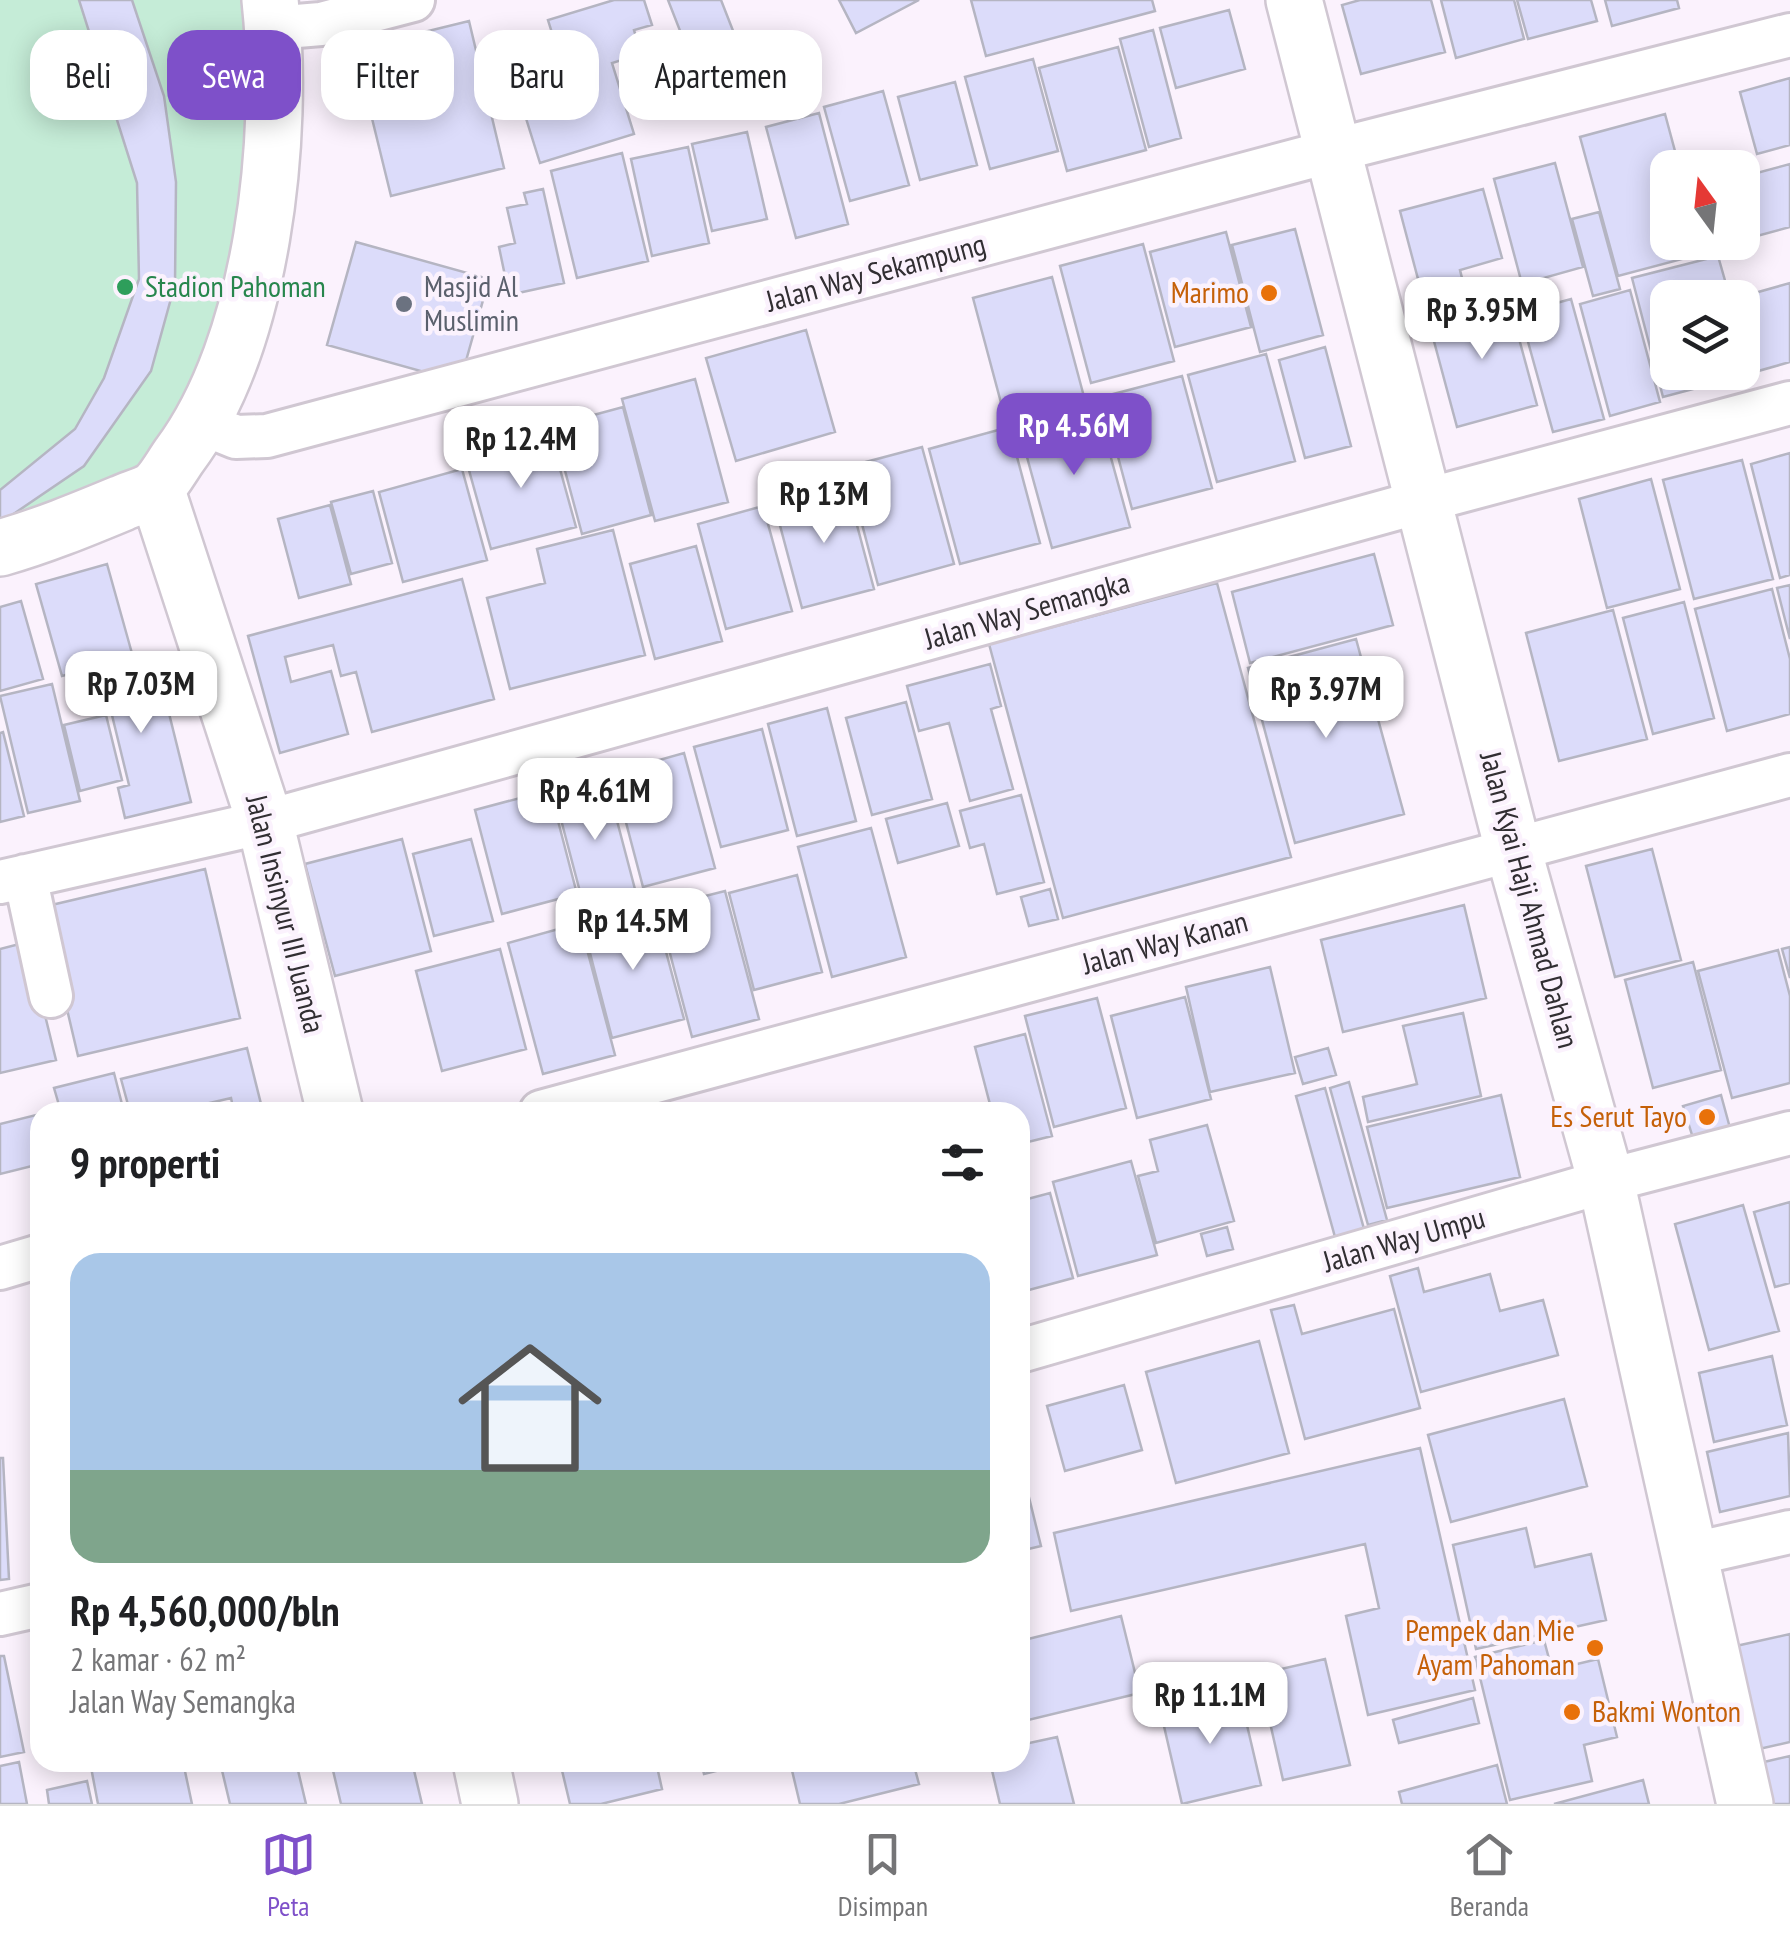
<!DOCTYPE html>
<html lang="id">
<head>
<meta charset="utf-8">
<style>
  body { margin:0; font-family:"PT Sans Narrow",sans-serif; background:#f6f6f6; color:#202124; height:100vh; display:flex; flex-direction:column; font-size:38px; white-space:nowrap }
  * { box-sizing:border-box; margin:0 }
  p { font-size:32px; color:#757577 }
  .icon { flex:none; width:55px; height:55px; fill:none; stroke:currentColor; stroke-width:2; stroke-linecap:round; stroke-linejoin:round }
  .map { position:relative; flex:1; overflow:hidden }
  .drawer { position:absolute; left:30px; top:1102px; width:1000px; height:670px; display:flex; flex-direction:column; background:#fff; border-radius:30px; box-shadow:0 5px 25px #0003 }
  .drawer>* { flex:none }
  .guide { position:absolute; left:30px; top:30px; width:1000px; height:90px; display:flex; gap:20px }
  .needle { width:65px; rotate:345deg }
  .fabs { position:absolute; left:1650px; top:150px; display:grid; gap:20px }
  .fabs a { display:grid; place-items:center; width:110px; height:110px; border-radius:20px; background:#fff; box-shadow:0 5px 25px #0003; font-size:50px }
  .price { position:absolute; translate:-50% -85px; padding:0 22px; border-radius:20px; background:#fff; color:#222; font-size:32px; line-height:65px; filter:drop-shadow(0 2px 5px #0008) }
  .price::after { content:''; position:absolute; left:50%; top:60px; width:30px; height:22px; margin-left:-15px; background:inherit; clip-path:polygon(0 0,100% 0,50% 100%) }
  .price.active { background:#7e50c9; color:#fff }
  ul { padding:0; list-style:none }
  li { display:grid; align-content:center; gap:20px; height:530px; padding:0 40px }
  li+li { border-top:2px solid #e0e0e0 }
  li span { display:grid; place-items:center; height:310px; border-radius:30px; color:#555 }
  li>.icon { margin-inline-start:auto }
  span .icon { width:180px; height:180px; fill:#fffc; stroke-width:1 }
  li b { font-size:42px }
  h2 { display:flex; justify-content:space-between; align-items:center; height:120px; padding:0 40px; font-size:42px }
  .tag { padding:0 35px; border-radius:30px; background:#fff; box-shadow:0 5px 25px #0003; font-size:35px; line-height:90px }
  .tag.active { background:#7e50c9; color:#fff }
  .menu { display:flex; justify-content:space-around; align-items:center; height:140px; border-top:2px solid #e0e0e0; background:#fff; font-size:28px; color:#757577 }
  .menu a { display:grid; justify-items:center; gap:5px }
  .menu .active { color:#7e50c9 }
  .map>svg:first-child { display:block }
  .park { fill:#c5ecd7 }
  .building { fill:#dcdcfa; stroke:#b5b5c2; stroke-width:2.5 }
  .lines { fill:none; stroke-linecap:round; stroke-linejoin:round }
  .minor-casing { stroke:#d0c7d2; stroke-width:48 }
  .secondary-casing { stroke:#d0c7d2; stroke-width:60 }
  .minor { stroke:#fff; stroke-width:42 }
  .secondary { stroke:#fff; stroke-width:55 }
  .leisure-dot { fill:#2e9e5b; stroke:#fbf2fd; stroke-width:4 }
  .food-dot { fill:#e8710a; stroke:#fbf2fd; stroke-width:4 }
  .worship-dot { fill:#6b7280; stroke:#fbf2fd; stroke-width:4 }
  .labels { text-anchor:middle; stroke-width:9; stroke-linejoin:round; paint-order:stroke }
  .street-label { font-size:30px; fill:#312e32; stroke:#fbf2fd }
  .leisure-label { font-size:30px; fill:#27864d; stroke:#fbf2fd; text-anchor:start }
  .worship-label { font-size:30px; fill:#5b616d; stroke:#fbf2fd; text-anchor:start }
  .food-label { font-size:30px; fill:#c56008; stroke:#fbf2fd; text-anchor:end }
</style>
</head>
<body>
<div class="map">
<svg width="1790" height="1804" viewBox="0 0 1790 1804">
  <rect width="100%" height="100%" fill="#fbf2fd"/>
  <path class="park" d="M0 0H270L271 175 156 488 0 548Z"/>
  <path class="building" d="M79 0H132L164 96 176 182 175 284 151 371 84 466 12 515 0 519V490L75 429 104 378 139 279 137 183Z
    M614 0H644L652 25 634 30 641 54 612 63 634 134 540 163 509 64 557 49 548 20Z
    M668 0H721L739 46 693 64Z
    M839 0H919L856 33Z
    M971 0H1152L1155 11 986 56Z
    M1360 0H1431L1445 52 1361 74 1342 5Z
    M1441 0H1514L1524 39 1456 58Z
    M1517 0H1591L1597 21 1528 39Z
    M1605 0H1677L1679 8 1612 26Z
    M1229 10 1245 69 1176 88 1160 28Z
    M469 21 504 168 391 196 355 49Z
    M1153 30 1181 138 1149 147 1120 39Z
    M1118 47 1146 150 1067 171 1039 68Z
    M1033 59 1058 151 990 169 965 77Z
    M1790 78V145L1757 154 1740 92Z
    M955 82 977 165 920 180 898 97Z
    M883 91 909 185 850 201 824 107Z
    M819 113 848 224 796 238 766 127Z
    M1665 114 1679 166 1662 171 1668 190V242H1681L1686 258 1618 276 1580 137Z
    M747 132 767 219 712 231 692 144Z
    M688 147 709 243 652 256 631 159Z
    M622 153 648 261 577 278 551 171Z
    M1555 163 1583 267 1522 284 1494 179Z
    M1790 164V227L1742 240V177Z
    M543 189 564 283 509 295 499 247 515 243 507 208 527 204 524 193Z
    M1483 189 1502 258 1460 270 1468 302 1427 313 1400 211Z
    M1599 212 1620 289 1593 296 1572 219Z
    M1295 229 1323 335 1260 352 1232 245Z
    M1226 232 1251 327 1175 347 1150 252Z
    M356 242 489 279 460 382 327 345Z
    M1686 242H1733L1689 255Z
    M1143 244 1174 361 1091 383 1060 266Z
    M1718 256 1730 298H1668V372H1741L1742 376 1663 397 1632 278Z
    M1052 277 1083 393 1004 414 973 298Z
    M1790 283V362L1744 375 1742 298H1737Z
    M1630 290 1660 402 1610 416 1580 304Z
    M1508 298 1537 405 1457 427 1428 319Z
    M1571 299 1604 419 1553 432 1520 313Z
    M806 330 835 432 736 461 706 358Z
    M1325 347 1351 446 1305 458 1279 360Z
    M1266 354 1295 461 1217 482 1188 375Z
    M1182 376 1212 488 1132 509 1102 397Z
    M695 379 728 502 655 521 622 399Z
    M623 407 651 515 582 534 553 426Z
    M1097 407 1130 527 1052 548 1019 428Z
    M1009 427 1040 543 960 564 929 449Z
    M550 433 576 527 491 549 465 456Z
    M922 447 954 564 878 585 847 467Z
    M1790 453V575L1780 578 1751 464Z
    M1742 460 1773 579 1694 599 1663 480Z
    M462 469 487 560 403 582 379 492Z
    M1651 479 1680 589 1607 608 1579 499Z
    M846 484 874 589 802 608 774 503Z
    M373 491 392 563 351 574 331 502Z
    M330 505 351 584 299 598 278 519Z
    M763 506 792 611 726 629 698 524Z
    M613 530 645 655 510 689 487 598 545 583 537 549Z
    M696 546 722 641 655 659 630 564Z
    M1374 554 1393 625 1250 663 1232 592Z
    M107 564 133 657 62 676 36 584Z
    M462 579 494 699 372 732 356 672 341 676 333 645 285 657 291 682 331 671 348 734 280 753 248 636Z
    M1217 583 1291 857 1063 918 989 644Z
    M1790 585V639L1777 588Z
    M1772 589 1790 659V714L1727 731 1695 609Z
    M21 601 43 679 0 691V607Z
    M1684 602 1714 718 1653 734 1623 618Z
    M1613 610 1647 739 1559 761 1526 633Z
    M1356 639 1404 814 1295 843 1248 668Z
    M156 661 191 802 125 818 118 788 129 785 110 707 85 713 77 680Z
    M990 664 1001 706 991 709 1013 789 970 801 949 723 919 731 907 686Z
    M52 684 80 801 28 813 0 696Z
    M906 702 932 799 872 815 846 718Z
    M827 708 856 821 797 836 768 724Z
    M106 715 122 780 80 791 64 725Z
    M762 729 788 830 721 847 694 747Z
    M3 732 24 816 0 822V733Z
    M684 753 715 868 643 887 613 773Z
    M606 779 636 893 584 907 554 793Z
    M550 790 577 894 502 914 475 810Z
    M1021 795 1044 882 997 894 984 844 970 848 960 811Z
    M947 803 959 846 898 863 886 819Z
    M871 828 906 957 832 977 798 847Z
    M402 839 431 951 335 976 305 864Z
    M471 839 493 921 434 936 413 854Z
    M1652 849 1681 960 1615 977 1586 866Z
    M205 869 240 1018 78 1056 43 907Z
    M797 875 822 972 754 990 729 893Z
    M1050 889 1058 919 1029 926 1021 897Z
    M725 891 759 1019 692 1037 658 908Z
    M1464 905 1486 998 1343 1032 1321 940Z
    M654 907 684 1019 612 1038 583 926Z
    M580 923 615 1055 543 1074 508 943Z
    M27 942 56 1060 0 1073V949Z
    M1790 947V978L1782 949Z
    M500 949 526 1049 442 1071 416 971Z
    M1778 950 1790 996V1083L1732 1098 1698 971Z
    M1693 962 1721 1070 1653 1088 1625 980Z
    M1270 967 1295 1073 1210 1092 1186 987Z
    M1185 997 1211 1099 1137 1118 1111 1016Z
    M1097 998 1126 1108 1054 1127 1025 1016Z
    M1463 1013 1481 1096 1368 1122 1363 1097 1417 1084 1403 1026Z
    M1025 1034 1052 1136 1020 1144V1112H992L975 1047Z
    M247 1048 263 1112H234L231 1098 184 1109 185 1112H130L121 1079Z
    M1328 1048 1336 1075 1303 1084 1295 1057Z
    M114 1073 124 1112H61L54 1088Z
    M1349 1082 1387 1220 1368 1225 1330 1088Z
    M1325 1088 1364 1229 1335 1237 1296 1096Z
    M1501 1095 1520 1177 1387 1208 1367 1127Z
    M1721 1095 1730 1128 1693 1138 1683 1106Z
    M40 1114V1164L0 1174V1124Z
    M1207 1125 1234 1221 1156 1243 1138 1176 1158 1171 1150 1140Z
    M1131 1161 1157 1255 1078 1276 1053 1182Z
    M1050 1193 1073 1278 1029 1290 1020 1257V1201Z
    M1790 1202V1283L1775 1287 1754 1212Z
    M1743 1205 1779 1331 1709 1350 1675 1224Z
    M1227 1227 1233 1249 1207 1256 1201 1234Z
    M1418 1268 1424 1292 1490 1274 1500 1311 1543 1300 1558 1355 1421 1392 1390 1276Z
    M1294 1305 1302 1334 1394 1309 1420 1408 1305 1439 1271 1310Z
    M1259 1341 1289 1453 1176 1483 1146 1372Z
    M1772 1356 1787 1425 1714 1442 1699 1373Z
    M1124 1385 1142 1450 1065 1471 1047 1406Z
    M1564 1399 1587 1486 1451 1522 1428 1435Z
    M1788 1433 1790 1496 1720 1512 1707 1452Z
    M1420 1448 1475 1690 1368 1715 1346 1616 1379 1608 1365 1544 1071 1611 1054 1533Z
    M0 1458H3L9 1579 0 1580Z
    M1020 1461 1041 1546 1020 1551Z
    M1526 1528 1535 1567 1591 1554 1606 1620 1476 1649 1453 1545Z
    M1121 1616 1140 1693 1020 1722V1641Z
    M1790 1634V1742L1759 1749 1736 1646Z
    M1544 1640 1552 1670 1598 1659 1617 1737 1584 1745 1592 1781 1510 1800 1475 1657Z
    M0 1656H4L24 1752 0 1757Z
    M1325 1659 1350 1765 1283 1780 1259 1674Z
    M1239 1691 1261 1785 1182 1804 1160 1709Z
    M1473 1698 1479 1723 1399 1743 1393 1720Z
    M1057 1737 1074 1804H1000L990 1762H1020V1745Z
    M1790 1756V1804H1773L1764 1762Z
    M19 1762 27 1804H0V1766Z
    M90 1762H183L192 1804H98Z
    M220 1762H296L306 1804H230Z
    M331 1762H412L422 1804H341Z
    M560 1762H656L662 1789 601 1804H570Z
    M701 1762H752L704 1774Z
    M790 1762H913L919 1784 839 1804H800Z
    M1497 1765 1507 1804H1402L1399 1792Z
    M1643 1780 1649 1804H1554Z
    M87 1781 92 1804H49L47 1790Z"/>
  <g class="lines">
    <g class="minor-casing">
      <path id="minor" d="M273 28 321 24 413 0
        M204 424 236 437 267 436 1332 151 1790 35
        M25 876 51 996
        M0 882 265 822 1423 501 1790 403
        M541 1112 1790 775
        M0 1268 40 1256
        M1020 1351 1606 1181 1790 1133
        M1689 1555 1790 1532
        M0 1614 40 1605"/>
    </g>
    <g class="secondary-casing">
      <path id="secondary" d="M1294 0 1513 849 1606 1181 1745 1804
        M156 488 265 822 335 1112
        M0 548C42 536 81 520 122 503 132 498 148 495 157 487 165 479 172 466 179 456 263 344 285 137 270 0
        M481 1762 490 1804"/>
    </g>
    <use href="#minor" class="minor"/>
    <use href="#secondary" class="secondary"/>
  </g>
  <circle class="leisure-dot" cx="125" cy="287" r="10"/>
  <g class="food-dot">
    <circle cx="1269" cy="293" r="10"/>
    <circle cx="1707" cy="1117" r="10"/>
    <circle cx="1595" cy="1648" r="10"/>
    <circle cx="1572" cy="1712" r="10"/>
  </g>
  <circle class="worship-dot" cx="404" cy="304" r="10"/>
  <g class="labels">
    <g class="street-label">
      <text transform="translate(876 273) rotate(-15)" y="10">Jalan Way Sekampung</text>
      <text transform="translate(1027 611) rotate(-16)" y="10">Jalan Way Semangka</text>
      <text transform="translate(1529 900) rotate(75)" y="10">Jalan Kyai Haji Ahmad Dahlan</text>
      <text transform="translate(285 914) rotate(76)" y="10">Jalan Insinyur III Juanda</text>
      <text transform="translate(1165 943) rotate(-15)" y="10">Jalan Way Kanan</text>
      <text transform="translate(1404 1240) rotate(-16)" y="10">Jalan Way Umpu</text>
    </g>
    <g class="leisure-label">
      <text x="145" y="297">Stadion Pahoman</text>
    </g>
    <g class="worship-label">
      <text x="424" y="297">Masjid Al<tspan x="424" dy="34">Muslimin</tspan></text>
    </g>
    <g class="food-label">
      <text x="1249" y="303">Marimo</text>
      <text x="1687" y="1127">Es Serut Tayo</text>
      <text x="1575" y="1641">Pempek dan Mie<tspan x="1575" dy="34">Ayam Pahoman</tspan></text>
      <text x="1592" y="1722" text-anchor="start">Bakmi Wonton</text>
    </g>
  </g>
</svg>
<div class="fabs">
<a><svg class="needle" viewBox="-14 -14 28 28"><path d="M0-13l5 13h-10z" fill="#e53935"/><path d="M0 13l5-13h-10z" fill="#757577"/></svg></a>
<a><svg class="icon" aria-label="layers" viewBox="0 0 24 24"><path d="M12 4l9 5-9 5-9-5zM3 14l9 5 9-5"/></svg></a>
</div>
<b class="price" style="left:1482px;top:362px">Rp 3.95M</b>
<b class="price active" style="left:1074px;top:478px">Rp 4.56M</b>
<b class="price" style="left:521px;top:491px">Rp 12.4M</b>
<b class="price" style="left:824px;top:546px">Rp 13M</b>
<b class="price" style="left:141px;top:736px">Rp 7.03M</b>
<b class="price" style="left:1326px;top:741px">Rp 3.97M</b>
<b class="price" style="left:595px;top:843px">Rp 4.61M</b>
<b class="price" style="left:633px;top:973px">Rp 14.5M</b>
<b class="price" style="left:1210px;top:1747px">Rp 11.1M</b>
<div class="guide">
<a class="tag">Beli</a>
<a class="tag active">Sewa</a>
<a class="tag">Filter</a>
<a class="tag">Baru</a>
<a class="tag">Apartemen</a>
</div>
<section class="drawer">
<h2>9 properti<svg class="icon" aria-label="filters" viewBox="0 0 24 24"><path d="M4 7h16M4 17h16"/><circle cx="9" cy="7" r="2"/><circle cx="15" cy="17" r="2"/></svg></h2>
<ul>
<li><span style="background:linear-gradient(#a9c7e8 70%,#7fa58c 0)"><svg class="icon" aria-label="home" viewBox="0 0 24 24"><path d="M3 11l9-7 9 7M6 9v11h12V9"/></svg></span><div><b>Rp 4,560,000/bln</b><p>2 kamar · 62 m²</p><p>Jalan Way Semangka</p></div></li>
</ul>
</section>
</div>
<nav class="menu">
<a class="active"><svg class="icon" aria-label="map" viewBox="0 0 24 24"><path d="M3 6l6-2 6 2 6-2v14l-6 2-6-2-6 2zM9 4v14M15 6v14"/></svg>Peta</a>
<a><svg class="icon" aria-label="saved" viewBox="0 0 24 24"><path d="M7 4h10v16l-5-4-5 4z"/></svg>Disimpan</a>
<a><svg class="icon" aria-label="home" viewBox="0 0 24 24"><path d="M3 11l9-7 9 7M6 9v11h12V9"/></svg>Beranda</a>
</nav>
</body>
</html>
